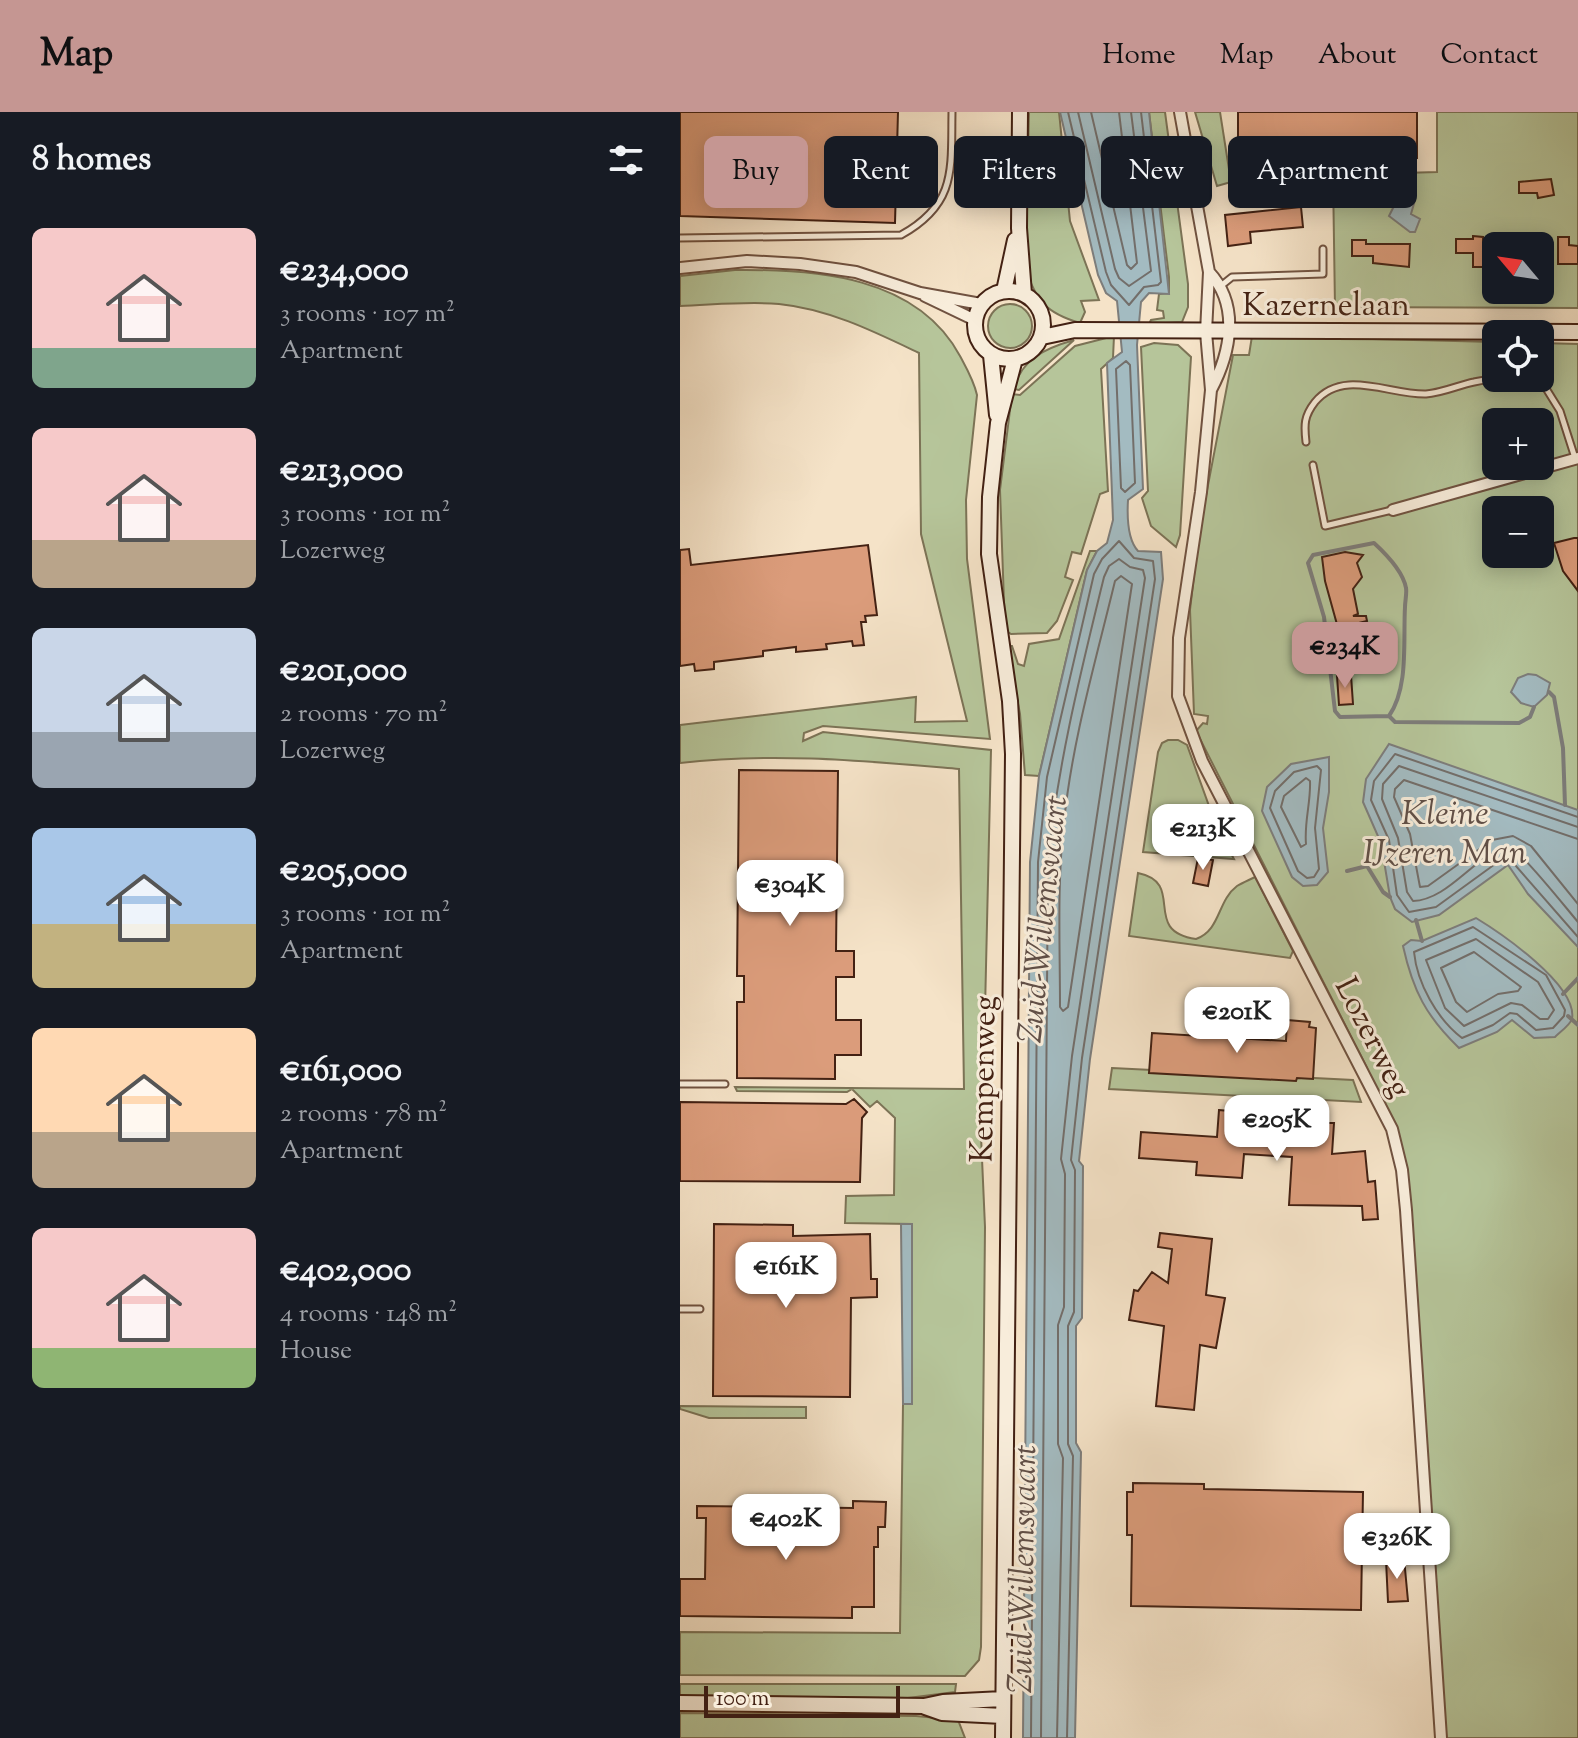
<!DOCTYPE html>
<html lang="en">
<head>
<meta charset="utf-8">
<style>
  body { margin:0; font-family:"Sorts Mill Goudy",serif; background:#242831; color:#f1f3f6; height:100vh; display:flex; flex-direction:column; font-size:30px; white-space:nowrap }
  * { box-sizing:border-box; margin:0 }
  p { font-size:26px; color:#9ea1a6 }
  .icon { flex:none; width:44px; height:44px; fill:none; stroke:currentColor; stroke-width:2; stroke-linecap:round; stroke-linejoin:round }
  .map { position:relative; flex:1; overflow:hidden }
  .drawer { display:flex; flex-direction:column; background:#171b24; width:680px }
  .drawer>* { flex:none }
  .banner { position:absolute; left:24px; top:24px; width:754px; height:72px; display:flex; gap:16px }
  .needle { width:52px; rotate:299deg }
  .controls { position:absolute; left:802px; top:120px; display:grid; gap:16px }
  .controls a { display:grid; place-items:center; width:72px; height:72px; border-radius:12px; background:#171b24; box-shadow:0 4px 20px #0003; font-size:40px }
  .scale { position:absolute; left:24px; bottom:20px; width:196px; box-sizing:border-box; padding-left:8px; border:4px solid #432113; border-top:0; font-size:22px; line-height:28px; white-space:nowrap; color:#432113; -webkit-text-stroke:6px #f8eddb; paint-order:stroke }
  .price { position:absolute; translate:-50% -68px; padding:0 18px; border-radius:16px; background:#fff; color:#222; font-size:26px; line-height:52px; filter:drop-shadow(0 2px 4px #0008) }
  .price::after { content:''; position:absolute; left:50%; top:48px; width:24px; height:18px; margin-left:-12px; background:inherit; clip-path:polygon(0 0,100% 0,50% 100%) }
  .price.on { background:#c59692; color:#111 }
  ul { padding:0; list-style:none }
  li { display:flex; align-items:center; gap:24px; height:200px; padding:0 32px }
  li span { display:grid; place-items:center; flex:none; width:224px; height:160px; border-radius:12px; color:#555 }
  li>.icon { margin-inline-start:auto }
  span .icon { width:96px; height:96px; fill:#fffc; stroke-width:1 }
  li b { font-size:34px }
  h2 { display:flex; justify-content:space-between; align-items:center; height:96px; padding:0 32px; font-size:34px }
  .chip { padding:0 28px; border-radius:12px; background:#171b24; box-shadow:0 4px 20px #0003; font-size:28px; line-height:72px }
  .chip.on { background:#c59692; color:#111 }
  header { display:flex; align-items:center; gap:48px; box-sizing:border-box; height:112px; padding:0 40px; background:#c59692; color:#111 }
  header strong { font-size:38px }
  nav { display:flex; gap:44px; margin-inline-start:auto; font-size:28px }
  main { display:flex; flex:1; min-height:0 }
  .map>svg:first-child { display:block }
  .green { fill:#b6c59a; stroke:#7c7356; stroke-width:2; fill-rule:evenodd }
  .water { fill:#a3bbc1; stroke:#7d7d7b; stroke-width:2 }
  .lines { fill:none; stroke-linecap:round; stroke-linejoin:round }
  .shore { stroke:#736e6a; stroke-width:2 }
  .stream { stroke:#7d7d7b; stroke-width:4 }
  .building { fill:#db9c7b; stroke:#432113; stroke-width:2 }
  .lane-casing { stroke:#705240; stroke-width:9 }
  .street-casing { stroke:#705240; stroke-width:14 }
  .secondary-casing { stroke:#432113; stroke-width:18 }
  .lane { stroke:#f8eddb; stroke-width:5 }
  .street { stroke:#f8eddb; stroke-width:10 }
  .secondary { stroke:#f8eddb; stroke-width:14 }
  .labels { text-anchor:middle; stroke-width:6; stroke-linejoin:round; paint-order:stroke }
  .street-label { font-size:32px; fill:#432113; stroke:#f8eddb }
  .water-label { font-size:34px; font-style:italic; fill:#604f47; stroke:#f8eddb }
</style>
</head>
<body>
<header>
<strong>Map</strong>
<nav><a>Home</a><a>Map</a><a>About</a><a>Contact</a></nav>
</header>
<main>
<section class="drawer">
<h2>8 homes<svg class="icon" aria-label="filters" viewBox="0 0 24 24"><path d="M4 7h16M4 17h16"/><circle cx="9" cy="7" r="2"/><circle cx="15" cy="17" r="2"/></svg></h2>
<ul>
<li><span style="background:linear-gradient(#f6c9c9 75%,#7fa58c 0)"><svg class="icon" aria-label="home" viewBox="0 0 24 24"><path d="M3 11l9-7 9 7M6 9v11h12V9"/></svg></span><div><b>€234,000</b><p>3 rooms · 107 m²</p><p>Apartment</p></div></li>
<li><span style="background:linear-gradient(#f6c9c9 70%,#b9a48a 0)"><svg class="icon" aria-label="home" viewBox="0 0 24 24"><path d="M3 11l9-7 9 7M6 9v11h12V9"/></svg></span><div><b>€213,000</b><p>3 rooms · 101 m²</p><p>Lozerweg</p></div></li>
<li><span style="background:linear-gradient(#c9d6e8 65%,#9aa5b1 0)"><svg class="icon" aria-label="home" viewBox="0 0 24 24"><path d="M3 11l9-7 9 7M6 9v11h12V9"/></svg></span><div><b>€201,000</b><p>2 rooms · 70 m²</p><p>Lozerweg</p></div></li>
<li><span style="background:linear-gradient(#a9c7e8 60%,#c2b280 0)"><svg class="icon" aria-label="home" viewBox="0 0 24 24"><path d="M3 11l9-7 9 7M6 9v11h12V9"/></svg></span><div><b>€205,000</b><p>3 rooms · 101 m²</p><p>Apartment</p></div></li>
<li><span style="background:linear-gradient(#ffd9b3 65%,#b9a48a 0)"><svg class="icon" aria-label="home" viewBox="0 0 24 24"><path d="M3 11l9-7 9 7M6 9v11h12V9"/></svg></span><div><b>€161,000</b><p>2 rooms · 78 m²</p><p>Apartment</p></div></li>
<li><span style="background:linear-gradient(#f6c9c9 75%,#8fb573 0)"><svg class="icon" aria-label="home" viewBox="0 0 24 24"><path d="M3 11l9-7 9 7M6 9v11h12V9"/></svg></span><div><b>€402,000</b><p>4 rooms · 148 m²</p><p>House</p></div></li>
</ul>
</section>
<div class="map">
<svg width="898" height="1626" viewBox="0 0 898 1626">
  <rect width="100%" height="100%" fill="#f5e3c8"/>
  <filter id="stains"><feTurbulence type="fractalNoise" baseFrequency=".0025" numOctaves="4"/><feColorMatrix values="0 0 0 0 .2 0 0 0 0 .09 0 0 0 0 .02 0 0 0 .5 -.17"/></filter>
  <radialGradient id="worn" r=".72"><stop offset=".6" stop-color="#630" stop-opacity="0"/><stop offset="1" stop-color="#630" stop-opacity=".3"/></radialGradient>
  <path class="green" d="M349 0H379L390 109 419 188 401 189 405 200 400 211C366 201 356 189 345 155Z
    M469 0H485L508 172V195L502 210 469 212 471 208 484 206 483 199 477 198 479 182 489 181V165Z
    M515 0H540L551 70 537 74Z
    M757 0H898V196L655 195 653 63 757 60ZM816 134H860V178H816Z
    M55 158C136 157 237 164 280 244 287 257 294 269 297 283L286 388 287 447 310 627 143 614 124 621 123 629 143 620 311 638 304 942 300 1001 305 1115 301 1535 299 1548 285 1564 0 1563V1520L220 1521 223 1292H232V1112L165 1111 166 1084 214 1083 215 1006 197 989 190 995 172 977 167 980 57 979 55 975 284 977 279 657C185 649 94 640 0 651V613L236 585 235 610 287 609 241 422 239 241C195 220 149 197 99 192 67 189 32 193 0 194V164Z
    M308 214a22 22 0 1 1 44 0a22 22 0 1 1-44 0Z
    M434 224 433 246 421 257 428 379 420 382 401 442 392 440 385 465 393 468 377 509 367 521 331 522 325 518 320 378 332 282 340 283 395 234Z
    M572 224 816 230V266H860V231L898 232V1626H759L731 1151 716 1046 687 956 516 619 523 611 527 612 528 604 514 602 510 498 519 420 553 243H569ZM816 310H860V354H816ZM816 398H860V442H816Z
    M394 228 339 278 334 277C341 247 366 236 394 228Z
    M474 231 498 233 511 245 500 423 496 435 471 414 462 386 468 379 461 235Z
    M410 439H417L407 458 359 664 345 663 340 602 327 534H332L338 552 344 554 349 532 379 527Z
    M488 628H498L507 633 537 716 554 747 463 740 478 640 482 631Z
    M458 761C507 771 460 819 516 827 541 818 537 789 557 774 562 771 569 768 575 765L613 839 610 846 449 824Z
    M432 956 673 968 681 990 429 977Z
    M0 1294 126 1295V1306H29L0 1297Z
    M0 1572H276L275 1580 228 1586 0 1584Z
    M0 1601 236 1604 278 1608 285 1626H0Z"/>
  <path class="water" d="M380 0H469L489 182 469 181 461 190 457 233 463 377 448 388C447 405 447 427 458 439L481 440 483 467 410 947 399 1049 403 1054 402 1206 396 1214V1331L401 1340 395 1626H343L350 750 359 664 407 458 417 439 427 431 433 408 427 251 442 240 437 189 426 181 418 163Z
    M730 82 735 88 731 102 740 107 735 120H730L709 104 717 88Z
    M848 562 856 563 870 571 867 583 854 595 841 591 831 580 838 566Z
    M709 632 898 698V835L848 782 828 753 759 803 732 810 715 797 710 785 701 731 683 690 686 667Z
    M649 645V680L643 716 648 760 637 773 623 774 612 765 582 699 587 675 611 652Z
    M796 806C819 820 898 873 892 907 890 913 880 920 875 925L854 926 832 908 817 920 779 936C746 904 733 879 723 834L731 828 742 829Z
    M221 1112H232V1292H223Z"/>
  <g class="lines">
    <path class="shore" d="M388 0 426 160 431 173 449 193 464 175 478 173 481 170 461 0
      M398 0 435 157 439 166 449 174 471 159 451 0
      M411 0 447 153 451 157 457 151 439 0
      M446 249 450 253 455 371 445 380 441 376 436 257Z
      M441 464 452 472 388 895 383 899 380 895C380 833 377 771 384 710 392 629 416 548 435 469Z
      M637 654 641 658 635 716 639 757 634 765 627 766 618 759 590 696 595 679 614 660Z
      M626 666 630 669C631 690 624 710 626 732L621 735 601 695 604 684Z
      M898 705 715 642 694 669 691 688 709 728 717 783 729 800 756 795 822 747 829 746 898 825
      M898 715 719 654 703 672 702 687 718 726 727 780 733 789C771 788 799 736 831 736 842 740 886 796 898 810
      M898 727 724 668 715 677 714 685 730 722 740 775 748 774 812 728 833 724 851 734 898 792
      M793 815 866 863 885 898 884 904 873 916 856 918 837 902 830 901 813 913 782 926C757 907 737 871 734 840Z
      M796 827 858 870 874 898 868 907H860L842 893 831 891 784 914 765 896 746 848Z
      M794 840 841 875 838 879 818 882 787 900 776 890 761 856Z
      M351 1626 358 750 367 665 414 462 422 447 439 429 454 446 473 449 475 467 402 946 391 1048 395 1058 394 1200 388 1214V1332L393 1344 387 1626
      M361 1626 368 751C377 654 401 559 424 465L429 454 439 447 450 455 463 458 465 466 392 944 381 1047 385 1062 384 1195 378 1213V1332L383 1346 377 1626"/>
    <path class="stream" d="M869 580 874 585 883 636 885 693
      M709 604C729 575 723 529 725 495 725 489 727 481 726 476 723 459 706 442 694 431L633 443 628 451 644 505 655 599 660 605 709 604 715 610 839 611 850 605 854 595
      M667 759 687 754 703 780 710 785
      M736 808 742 829
      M883 882 898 866
      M888 904 898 913"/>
  </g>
  <path class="building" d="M0 0H218L215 111 0 104Z
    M558 0H737V46L625 47 626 69 605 70 604 47 558 46Z
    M871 67 874 83 858 86 857 81H839V70Z
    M621 95 623 115 570 120 571 131 548 134 545 103Z
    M793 124 803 125V131H816V150H807V155H793V141H776V127H793Z
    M878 125H889V133L898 134V152H878Z
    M672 128H686V132H730L729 155 693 151V144H672Z
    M894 426H898V479L883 459 874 431Z
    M188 433 197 503 185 504 186 510H181L184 533 173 534 172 529 146 532 147 537 116 540V535L83 539V544L34 550V557L15 559 14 552 0 554V438L9 437 11 453Z
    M665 440 683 443 677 451 682 465 673 477 678 502 673 504H686L687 509 658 516 645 469 642 445Z
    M671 563 673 592 659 593 657 564Z
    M59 658 158 659 156 839H174V865H156V908H181V943H155V967L57 966V890H64V864H57Z
    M518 746 533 748 528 774 513 771Z
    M607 908 630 910 629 915 636 916 633 967 617 966 616 969 469 961 472 921 606 929Z
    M174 987 187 1000 182 1006 180 1070 0 1069V990L166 992Z
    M539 998 549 999 548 1025 625 1029 627 1011H654L652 1042 685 1039 688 1070 695 1069 698 1107 683 1108 682 1094 609 1093 612 1045 564 1042 562 1066 516 1063 517 1050 459 1046 461 1020 537 1025Z
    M34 1112 113 1113V1124L190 1122 191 1167H197V1185L171 1186 170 1285 33 1284Z
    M480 1121 532 1127 526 1183 545 1186 536 1236 520 1233 514 1298 476 1294 484 1214 449 1208 454 1178 458 1179 472 1160 488 1171 492 1137 478 1135Z
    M453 1371 524 1372V1377L683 1380 681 1498 451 1494 452 1423H447V1380H453Z
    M173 1389 206 1390 205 1415H198V1435H194V1495H172V1506L0 1504V1467H25L26 1406H17V1394L173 1396Z
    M724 1446 728 1489 708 1490 706 1448Z"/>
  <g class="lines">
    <g class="lane-casing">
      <path id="lane" d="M0 126 221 123C277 92 271 57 272 0
        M542 173 552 165 643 162V137
        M626 330C624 313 624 304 635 290 663 256 709 283 746 282 762 281 779 273 794 270 816 265 841 267 862 270L880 299 895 346
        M633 353 645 414 712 398
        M0 972H45
        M0 1197H20"/>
    </g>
    <g class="street-casing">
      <path id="street" d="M500 0 529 160 526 220 531 278 521 380 499 526 498 584 522 649 712 1017 722 1058 726 1098 761 1626
        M0 156 67 149 120 152 176 160 240 181 301 192
        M529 160C560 193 551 240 531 278
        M245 184 295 208
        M713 398 898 346"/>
    </g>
    <g class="secondary-casing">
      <path id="secondary" d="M340 0 339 116 344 182
        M295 213a34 34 0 1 1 68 0a34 34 0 1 1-68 0Z
        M324 179 335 128
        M362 225 395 218 898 220
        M311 243 317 303
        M0 1591 244 1594 263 1590 323 1587
        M245 1595 262 1601 323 1604
        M323 1626 333 642 330 589 309 442 310 385 318 311 335 247"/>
    </g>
    <use href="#lane" class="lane"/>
    <use href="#street" class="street"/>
    <use href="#secondary" class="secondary"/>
  </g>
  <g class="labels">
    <g class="street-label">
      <text x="646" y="203">Kazernelaan</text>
      <text transform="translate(694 925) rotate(63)" y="11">Lozerweg</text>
      <text transform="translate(302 967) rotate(-89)" y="11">Kempenweg</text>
    </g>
    <g class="water-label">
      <text x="765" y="712">Kleine<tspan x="765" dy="39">IJzeren Man</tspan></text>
      <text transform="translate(361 807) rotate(-84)" y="12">Zuid-Willemsvaart</text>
      <text transform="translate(341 1457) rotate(-89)" y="12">Zuid-Willemsvaart</text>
    </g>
  </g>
  <rect width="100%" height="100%" filter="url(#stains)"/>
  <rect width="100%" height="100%" fill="url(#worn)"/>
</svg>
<div class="controls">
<a><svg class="needle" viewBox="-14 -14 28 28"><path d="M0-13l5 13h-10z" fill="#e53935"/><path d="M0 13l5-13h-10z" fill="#9ea1a6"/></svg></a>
<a><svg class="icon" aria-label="locate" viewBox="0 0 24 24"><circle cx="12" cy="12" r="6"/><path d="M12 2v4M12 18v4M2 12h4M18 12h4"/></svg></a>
<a>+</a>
<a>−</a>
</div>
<div class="scale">100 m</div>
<b class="price on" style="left:665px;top:578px">€234K</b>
<b class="price" style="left:523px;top:760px">€213K</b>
<b class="price" style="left:110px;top:816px">€304K</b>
<b class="price" style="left:557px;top:943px">€201K</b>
<b class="price" style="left:597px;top:1051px">€205K</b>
<b class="price" style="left:106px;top:1198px">€161K</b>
<b class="price" style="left:106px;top:1450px">€402K</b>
<b class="price" style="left:717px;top:1469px">€326K</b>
<div class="banner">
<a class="chip on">Buy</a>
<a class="chip">Rent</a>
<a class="chip">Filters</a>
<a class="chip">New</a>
<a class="chip">Apartment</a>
</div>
</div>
</main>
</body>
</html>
